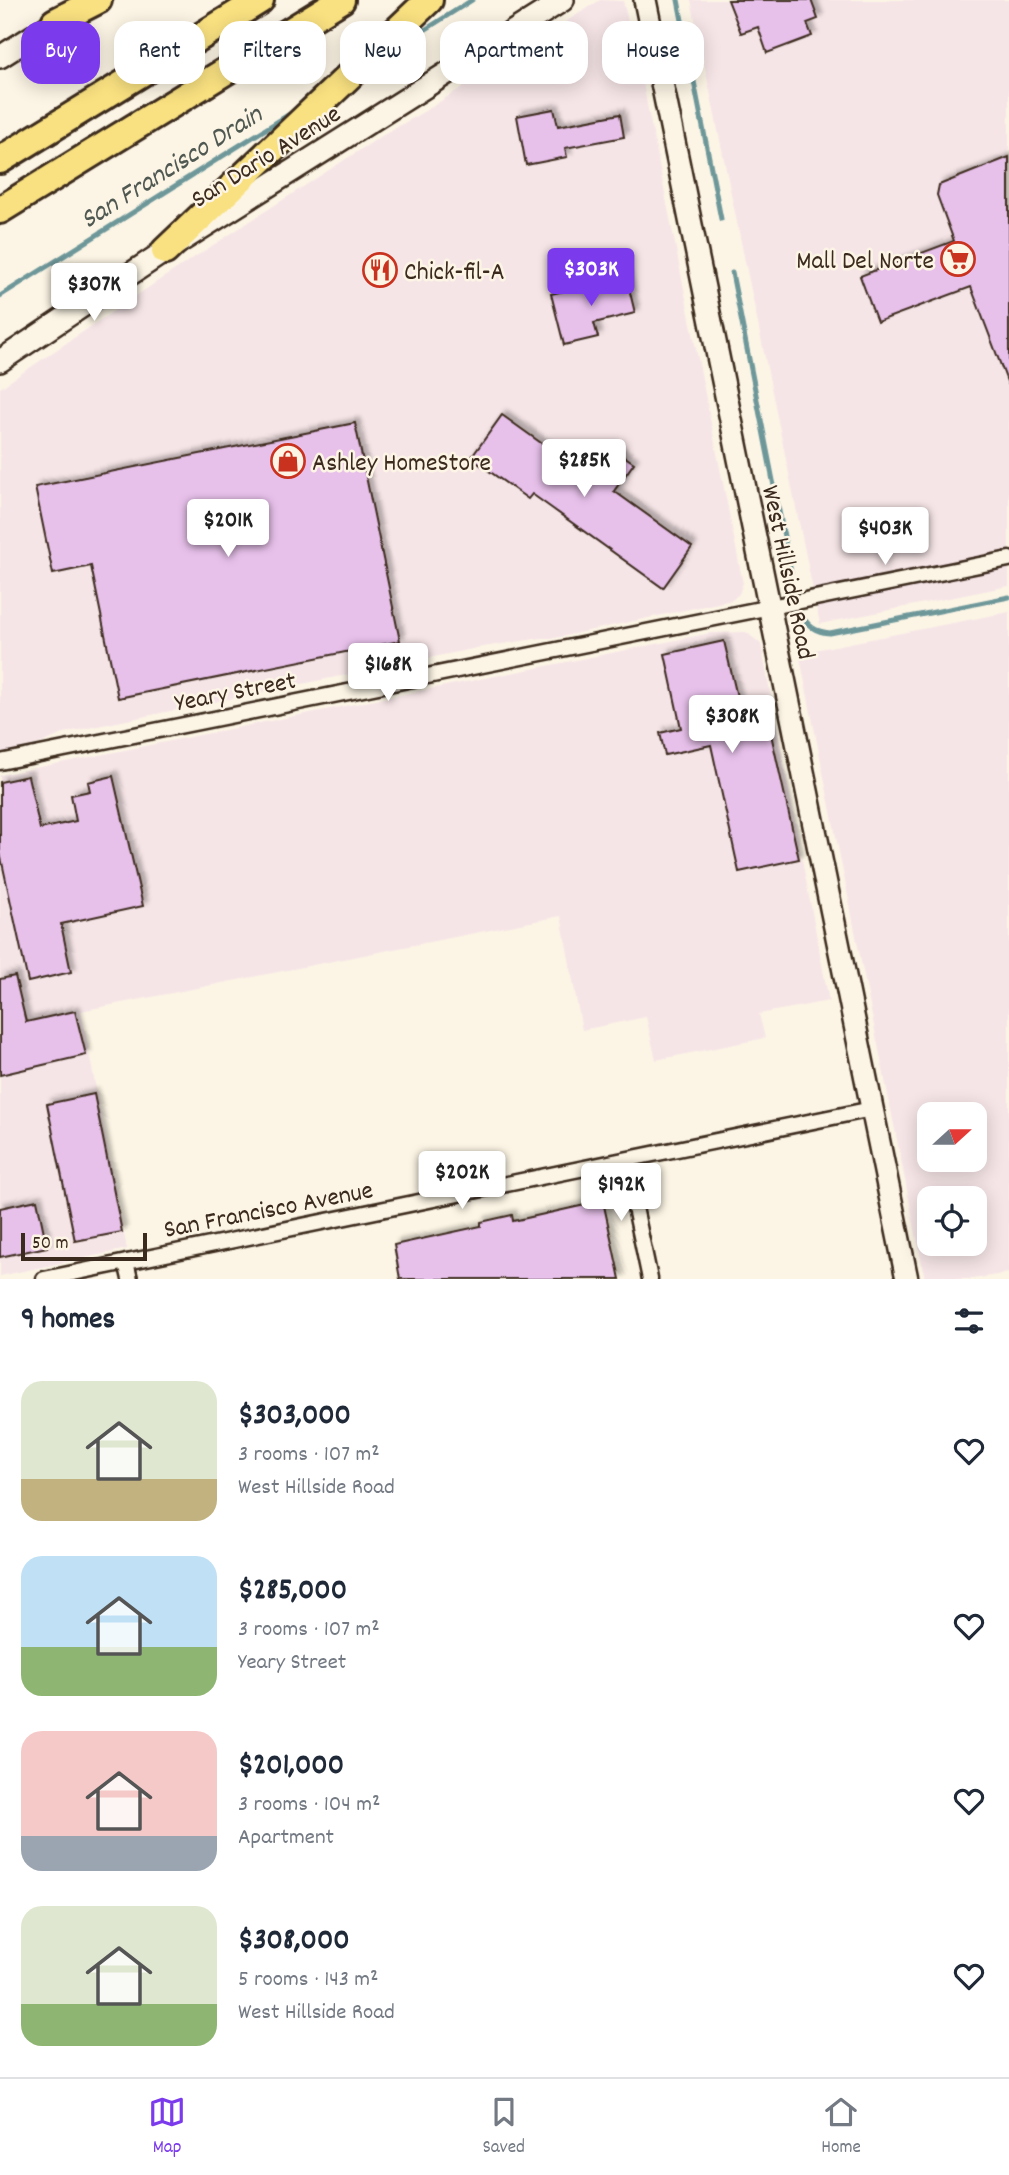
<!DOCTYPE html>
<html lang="en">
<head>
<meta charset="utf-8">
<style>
  body { margin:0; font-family:Dekko,sans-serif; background:#f6f6f7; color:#1f2937; height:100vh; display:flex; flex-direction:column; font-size:26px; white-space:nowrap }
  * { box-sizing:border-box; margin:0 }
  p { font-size:23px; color:#747a83 }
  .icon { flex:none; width:38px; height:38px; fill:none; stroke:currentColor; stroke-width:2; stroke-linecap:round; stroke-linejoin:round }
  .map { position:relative; height:1279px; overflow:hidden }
  .panel { display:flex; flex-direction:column; background:#fff; flex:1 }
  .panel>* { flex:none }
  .top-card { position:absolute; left:21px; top:21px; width:968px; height:63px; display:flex; gap:14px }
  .needle { width:46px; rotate:69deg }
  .fabs { position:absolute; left:917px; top:1102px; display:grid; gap:14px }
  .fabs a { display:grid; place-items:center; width:70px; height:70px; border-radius:14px; background:#fff; box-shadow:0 4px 18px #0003; font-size:35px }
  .scale { position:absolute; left:21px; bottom:18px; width:126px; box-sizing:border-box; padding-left:7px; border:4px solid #3b2a1e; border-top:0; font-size:19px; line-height:24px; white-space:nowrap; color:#3b2a1e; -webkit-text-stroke:5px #fcf5e5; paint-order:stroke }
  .price { position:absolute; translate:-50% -60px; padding:0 16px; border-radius:7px; background:#fff; color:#222; font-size:23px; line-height:46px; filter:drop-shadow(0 2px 4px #0008) }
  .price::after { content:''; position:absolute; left:50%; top:42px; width:21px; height:16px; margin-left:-10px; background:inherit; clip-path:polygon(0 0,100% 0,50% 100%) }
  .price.selected { background:#7c3aed; color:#fff }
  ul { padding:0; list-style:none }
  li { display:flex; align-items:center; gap:21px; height:175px; padding:0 21px }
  li span { display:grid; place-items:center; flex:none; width:196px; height:140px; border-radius:21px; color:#555 }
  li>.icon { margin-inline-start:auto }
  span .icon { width:84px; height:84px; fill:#fffc; stroke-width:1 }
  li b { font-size:30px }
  h2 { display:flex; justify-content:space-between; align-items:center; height:84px; padding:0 21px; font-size:30px }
  .chip { padding:0 24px; border-radius:21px; background:#fff; box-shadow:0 4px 18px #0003; font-size:24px; line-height:63px }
  .chip.selected { background:#7c3aed; color:#fff }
  .tab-bar { display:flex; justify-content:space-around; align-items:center; height:98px; border-top:2px solid #e0e1e3; background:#fff; font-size:19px; color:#747a83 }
  .tab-bar a { display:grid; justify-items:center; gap:4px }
  .tab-bar .selected { color:#7c3aed }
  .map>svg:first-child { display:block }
  .built { fill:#f6e5e7; fill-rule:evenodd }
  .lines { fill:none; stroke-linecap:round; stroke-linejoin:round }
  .stream { stroke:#6e979a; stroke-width:5 }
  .building { fill:#e8c1eb; stroke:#3b2a1e; stroke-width:2; filter:url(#shadow) }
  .street-casing { stroke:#3b2a1e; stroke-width:19 }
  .secondary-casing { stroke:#3b2a1e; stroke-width:26 }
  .highway-casing { stroke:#3b2a1e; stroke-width:32 }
  .street { stroke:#fcf5e5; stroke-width:14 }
  .secondary { stroke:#fcf5e5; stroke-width:21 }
  .highway { stroke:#f9e181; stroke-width:26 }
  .labels { text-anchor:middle; stroke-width:5; stroke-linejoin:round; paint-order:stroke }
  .street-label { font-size:26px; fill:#3b2a1e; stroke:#fcf5e5 }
  .poi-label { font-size:26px; fill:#3b2a1e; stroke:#fcf5e5; text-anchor:start }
  .water-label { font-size:28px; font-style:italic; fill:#505852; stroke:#fcf5e5 }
</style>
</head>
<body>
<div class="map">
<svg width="1009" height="1279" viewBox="0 0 1009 1279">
  <defs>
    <filter id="shadow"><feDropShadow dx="4.5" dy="-4.5" stdDeviation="2" flood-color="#0004"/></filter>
  </defs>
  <rect width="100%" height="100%" fill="#fcf5e5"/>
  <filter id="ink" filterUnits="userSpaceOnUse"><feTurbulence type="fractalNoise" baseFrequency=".0143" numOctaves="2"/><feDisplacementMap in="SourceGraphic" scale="14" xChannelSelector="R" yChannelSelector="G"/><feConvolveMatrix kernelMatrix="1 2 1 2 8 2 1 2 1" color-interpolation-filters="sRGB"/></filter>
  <g filter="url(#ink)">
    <path class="built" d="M600 0 623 1 639 64 743 583 739 594 732 600 555 638H541L477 648 64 733 40 744 0 753V388L164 277 380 137 425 111Z
      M691 0H1009V586L820 624Z
      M1009 612V1273L973 1279H925L799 653ZM929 1115H975V1160H929ZM929 1199H975V1244H929Z
      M746 632 761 644 829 1001 759 1014 765 1038 656 1060 646 1017 582 1030 561 916 81 1011 127 1249 0 1276V775L711 633Z"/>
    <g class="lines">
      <path class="stream" d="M678 0 721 219
        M398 47 472 0
        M732 273 791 572
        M0 296 291 113
        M801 614C808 626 815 632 830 633L1009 597"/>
    </g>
    <path class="building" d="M728 0H811L818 19 807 23 812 36 767 53 758 27 741 33Z
      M554 109 558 126 620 114 624 137 565 148 567 157 526 165 517 116Z
      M1009 157V384H1008L971 287 877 322 860 276 954 241 937 195 939 185Z
      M626 276 635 313 594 323 598 337 564 345 551 294Z
      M502 415 593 480 615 450 634 463 614 491 692 547 663 588 532 494 528 499 471 458Z
      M355 423 400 641 118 698 91 566 53 574 35 487Z
      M724 641 742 718 766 712 799 859 739 872 711 745 665 755 660 733 681 728 665 654Z
      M28 776 40 829 76 821 71 795 90 791 88 782 113 776 143 906 61 924 71 972 28 982 0 853V782Z
      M15 976 26 1022 75 1011 86 1055 0 1075V979Z
      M94 1094 122 1232 75 1241 47 1104Z
      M37 1200 47 1247 0 1257V1208Z
      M603 1201 620 1279H400L394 1245 481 1226V1222L512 1215 513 1221Z"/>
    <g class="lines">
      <g class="street-casing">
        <path id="street" d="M0 762 1009 559
          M625 1160 650 1279
          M126 1262 130 1279
          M44 1279 872 1109"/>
      </g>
      <g class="secondary-casing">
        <path id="secondary" d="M645 0 907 1279
          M0 57 68 14
          M0 361 165 251 563 0"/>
      </g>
      <g class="highway-casing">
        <path id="highway" d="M55 22 98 0
          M0 160 260 0
          M0 210 341 0
          M165 251 429 0"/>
      </g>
      <use href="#street" class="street"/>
      <use href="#secondary" class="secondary"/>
      <use href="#highway" class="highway"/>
    </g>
  </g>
  <defs>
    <g id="supermarket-ring" transform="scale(1.75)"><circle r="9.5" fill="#fcf5e5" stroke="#c8321e" stroke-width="1.5"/><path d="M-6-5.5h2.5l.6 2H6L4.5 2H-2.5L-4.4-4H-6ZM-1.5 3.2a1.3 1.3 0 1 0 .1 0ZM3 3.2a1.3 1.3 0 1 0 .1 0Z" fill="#c8321e"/></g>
    <g id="restaurant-ring" transform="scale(1.75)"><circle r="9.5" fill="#fcf5e5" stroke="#c8321e" stroke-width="1.5"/><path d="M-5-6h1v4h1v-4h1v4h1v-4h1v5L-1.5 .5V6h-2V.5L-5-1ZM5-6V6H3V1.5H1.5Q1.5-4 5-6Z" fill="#c8321e"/></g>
    <g id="shop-ring" transform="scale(1.75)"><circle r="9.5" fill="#fcf5e5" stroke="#c8321e" stroke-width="1.5"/><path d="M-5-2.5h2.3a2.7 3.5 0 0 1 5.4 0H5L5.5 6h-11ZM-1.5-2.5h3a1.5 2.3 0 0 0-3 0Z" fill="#c8321e"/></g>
  </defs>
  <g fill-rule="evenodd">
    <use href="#supermarket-ring" x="958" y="259"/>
    <use href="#restaurant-ring" x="380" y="270"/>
    <use href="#shop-ring" x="288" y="461"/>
  </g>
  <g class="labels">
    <g class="street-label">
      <text transform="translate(265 155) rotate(-32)" y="9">San Dario Avenue</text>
      <text transform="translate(790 572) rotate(78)" y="9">West Hillside Road</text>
      <text transform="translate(235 690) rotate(-11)" y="9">Yeary Street</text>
      <text transform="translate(268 1208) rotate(-11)" y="9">San Francisco Avenue</text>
    </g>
    <g class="poi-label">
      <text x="934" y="268" text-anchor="end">Mall Del Norte</text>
      <text x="404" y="279">Chick-fil-A</text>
      <text x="312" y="470">Ashley HomeStore</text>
    </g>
    <g class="water-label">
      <text transform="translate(170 165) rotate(-32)" y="10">San Francisco Drain</text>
    </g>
  </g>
</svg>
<div class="fabs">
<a><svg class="needle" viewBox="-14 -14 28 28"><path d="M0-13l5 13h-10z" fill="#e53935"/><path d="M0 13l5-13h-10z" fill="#747a83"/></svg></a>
<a><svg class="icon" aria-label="locate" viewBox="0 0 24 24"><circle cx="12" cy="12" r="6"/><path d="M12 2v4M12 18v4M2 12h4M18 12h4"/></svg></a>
</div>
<div class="scale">50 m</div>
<b class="price selected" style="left:591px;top:308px">$303K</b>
<b class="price" style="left:94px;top:323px">$307K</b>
<b class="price" style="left:584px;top:499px">$285K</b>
<b class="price" style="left:228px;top:559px">$201K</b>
<b class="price" style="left:885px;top:567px">$403K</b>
<b class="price" style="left:388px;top:703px">$168K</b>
<b class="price" style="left:732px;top:755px">$308K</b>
<b class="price" style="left:462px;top:1211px">$202K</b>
<b class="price" style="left:621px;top:1223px">$192K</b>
<div class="top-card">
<a class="chip selected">Buy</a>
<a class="chip">Rent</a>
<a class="chip">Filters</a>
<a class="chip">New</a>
<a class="chip">Apartment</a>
<a class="chip">House</a>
</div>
</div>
<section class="panel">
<h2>9 homes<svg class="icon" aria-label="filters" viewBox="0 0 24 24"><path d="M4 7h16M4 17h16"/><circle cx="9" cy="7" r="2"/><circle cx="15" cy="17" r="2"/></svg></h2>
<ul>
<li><span style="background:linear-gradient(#dfe7d0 70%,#c2b280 0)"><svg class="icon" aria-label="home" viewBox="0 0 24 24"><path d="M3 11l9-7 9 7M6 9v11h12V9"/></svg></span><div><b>$303,000</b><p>3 rooms · 107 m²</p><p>West Hillside Road</p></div><svg class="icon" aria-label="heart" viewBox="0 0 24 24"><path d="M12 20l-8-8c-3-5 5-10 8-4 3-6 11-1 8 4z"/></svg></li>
<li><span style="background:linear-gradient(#bfe0f5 65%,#8fb573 0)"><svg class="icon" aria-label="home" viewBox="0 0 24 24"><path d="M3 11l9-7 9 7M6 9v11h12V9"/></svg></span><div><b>$285,000</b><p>3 rooms · 107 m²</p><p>Yeary Street</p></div><svg class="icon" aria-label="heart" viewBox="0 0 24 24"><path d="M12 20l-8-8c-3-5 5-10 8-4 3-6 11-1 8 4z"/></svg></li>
<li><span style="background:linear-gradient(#f6c9c9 75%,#9aa5b1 0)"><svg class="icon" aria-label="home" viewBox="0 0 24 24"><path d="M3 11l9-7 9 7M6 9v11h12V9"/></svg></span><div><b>$201,000</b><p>3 rooms · 104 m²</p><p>Apartment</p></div><svg class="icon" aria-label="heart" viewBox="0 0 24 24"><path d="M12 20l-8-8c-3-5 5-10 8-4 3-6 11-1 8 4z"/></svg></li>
<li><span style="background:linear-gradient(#dfe7d0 70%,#8fb573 0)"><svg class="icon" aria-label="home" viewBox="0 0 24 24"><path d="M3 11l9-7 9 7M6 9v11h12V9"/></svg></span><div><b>$308,000</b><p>5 rooms · 143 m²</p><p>West Hillside Road</p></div><svg class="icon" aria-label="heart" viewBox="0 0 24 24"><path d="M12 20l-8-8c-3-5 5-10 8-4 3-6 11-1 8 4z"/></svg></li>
</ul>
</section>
<nav class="tab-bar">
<a class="selected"><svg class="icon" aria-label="map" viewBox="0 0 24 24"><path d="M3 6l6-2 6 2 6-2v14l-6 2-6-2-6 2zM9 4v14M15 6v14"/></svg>Map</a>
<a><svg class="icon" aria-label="saved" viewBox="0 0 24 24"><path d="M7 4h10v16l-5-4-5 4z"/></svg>Saved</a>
<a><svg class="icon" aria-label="home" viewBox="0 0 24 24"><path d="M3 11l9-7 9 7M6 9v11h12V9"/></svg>Home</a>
</nav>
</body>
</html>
